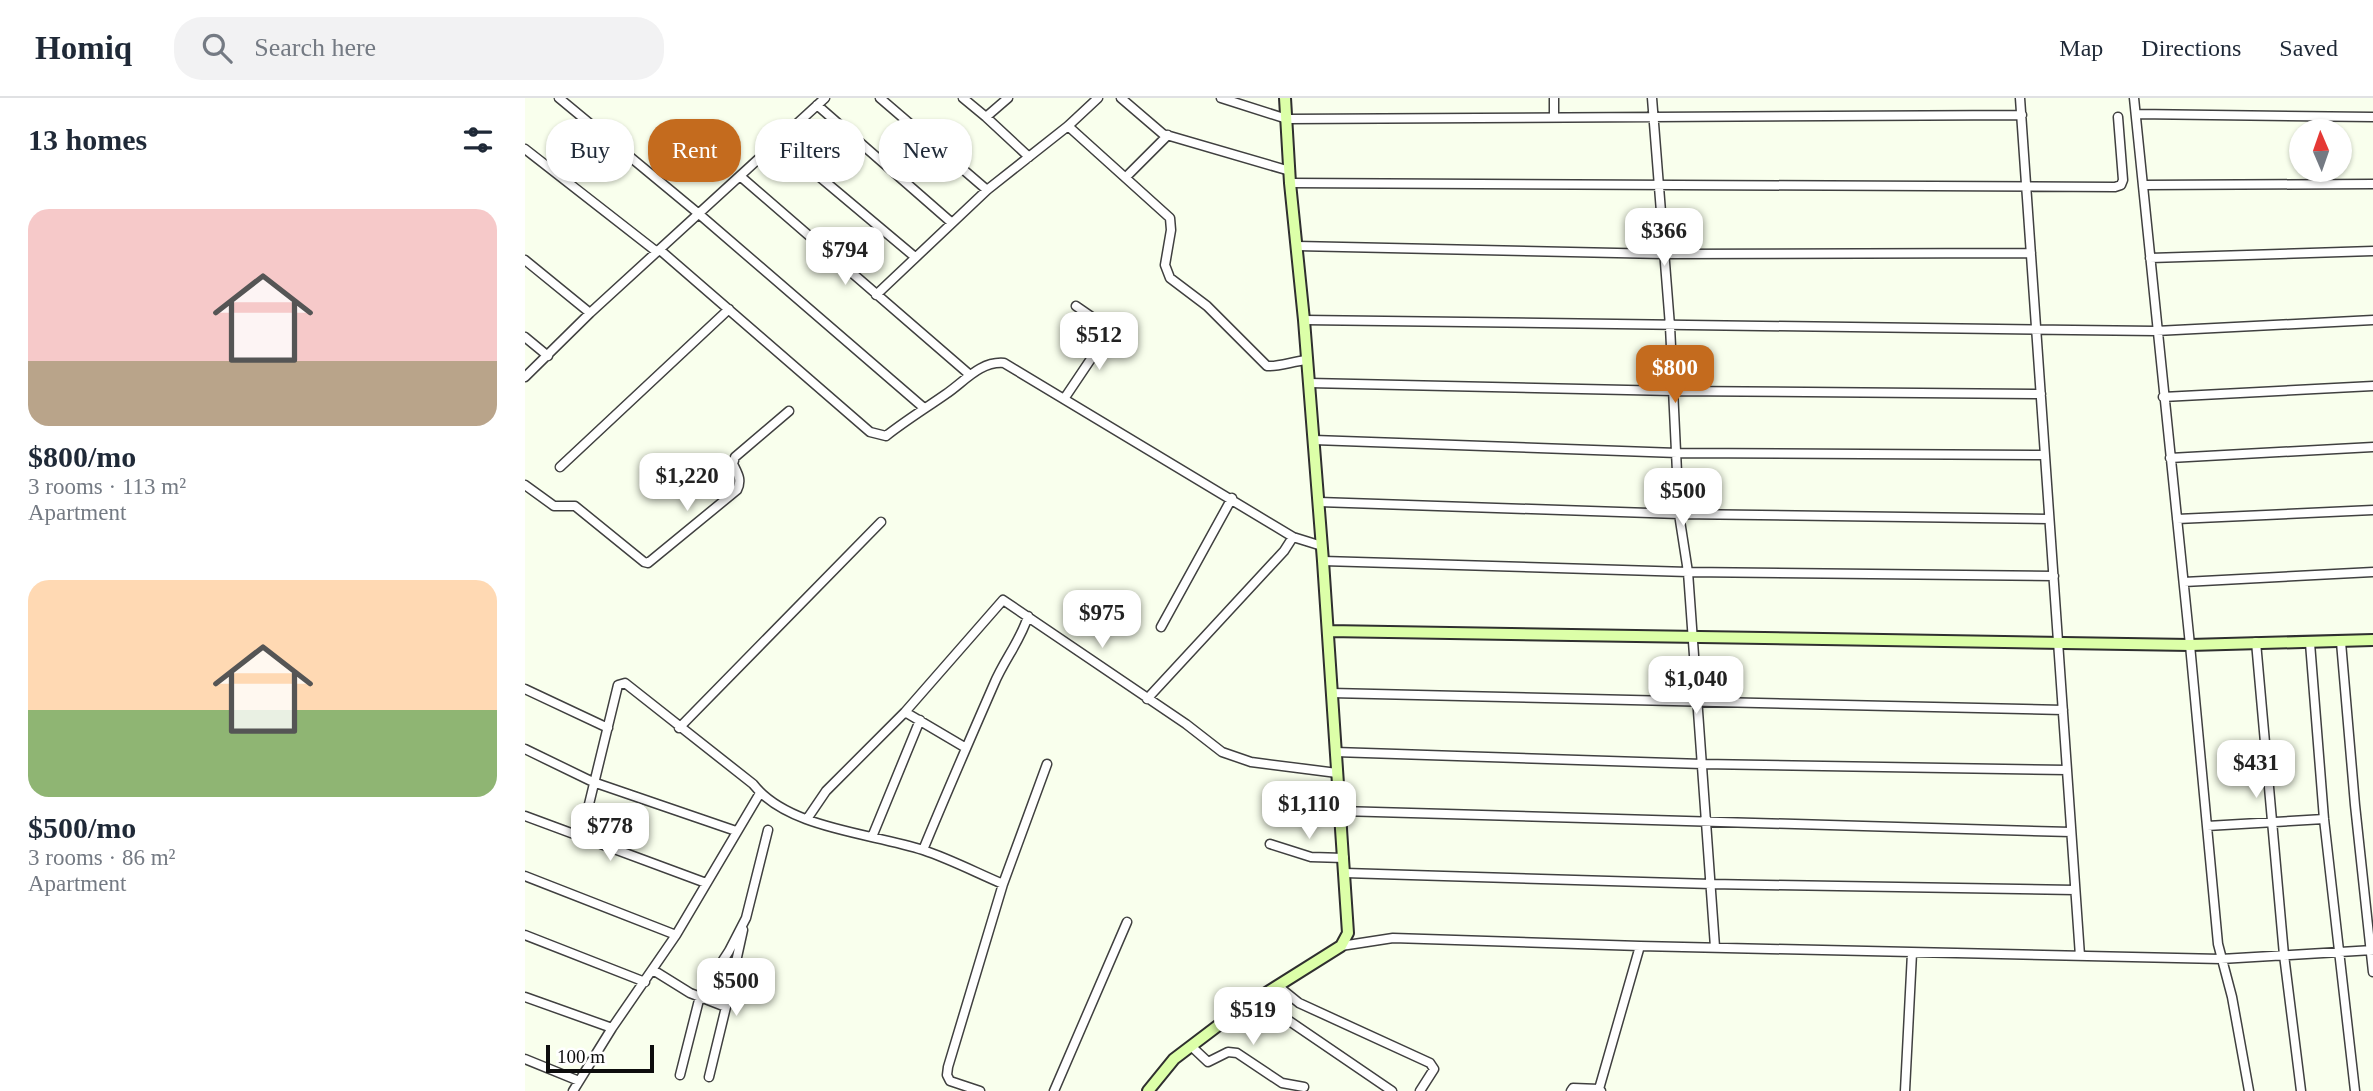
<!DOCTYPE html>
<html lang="en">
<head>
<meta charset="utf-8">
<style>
  body { margin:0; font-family:Georgia,serif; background:#f2f2f3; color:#1f2937; height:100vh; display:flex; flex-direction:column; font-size:26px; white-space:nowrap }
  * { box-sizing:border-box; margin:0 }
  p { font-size:23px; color:#747a83 }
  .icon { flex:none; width:38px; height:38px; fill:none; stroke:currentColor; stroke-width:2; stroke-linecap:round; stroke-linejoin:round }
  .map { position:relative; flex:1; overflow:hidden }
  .details { display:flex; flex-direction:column; background:#fff; width:525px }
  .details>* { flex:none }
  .guide { position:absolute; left:21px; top:21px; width:665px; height:63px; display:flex; gap:14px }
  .needle { width:46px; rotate:358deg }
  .controls { position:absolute; left:1764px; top:21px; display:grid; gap:14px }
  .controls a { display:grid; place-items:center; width:63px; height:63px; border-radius:50%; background:#fff; box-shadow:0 2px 5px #0004; font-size:35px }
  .scale { position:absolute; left:21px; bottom:18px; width:108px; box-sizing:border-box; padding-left:7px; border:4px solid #0d0d0d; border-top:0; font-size:19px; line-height:24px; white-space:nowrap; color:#0d0d0d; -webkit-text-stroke:5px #fff; paint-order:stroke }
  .price { position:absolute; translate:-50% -60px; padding:0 16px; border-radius:14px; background:#fff; color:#222; font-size:23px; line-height:46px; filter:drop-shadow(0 2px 4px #0008) }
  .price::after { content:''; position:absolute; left:50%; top:42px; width:21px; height:16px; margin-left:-10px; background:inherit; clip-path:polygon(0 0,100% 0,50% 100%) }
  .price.current { background:#c46b1e; color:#fff }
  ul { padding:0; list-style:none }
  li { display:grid; align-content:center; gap:14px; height:371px; padding:0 28px }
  li span { display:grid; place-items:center; height:217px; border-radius:21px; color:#555 }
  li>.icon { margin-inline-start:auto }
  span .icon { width:126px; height:126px; fill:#fffc; stroke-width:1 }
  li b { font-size:30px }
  h2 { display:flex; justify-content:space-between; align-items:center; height:84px; padding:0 28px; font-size:30px }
  .chip { padding:0 24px; border-radius:28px; background:#fff; box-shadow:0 2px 5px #0004; font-size:24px; line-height:63px }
  .chip.current { background:#c46b1e; color:#fff }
  header { display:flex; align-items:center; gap:42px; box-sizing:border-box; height:98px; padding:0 35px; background:#fff; border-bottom:2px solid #e0e1e3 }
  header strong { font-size:33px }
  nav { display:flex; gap:38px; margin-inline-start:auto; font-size:24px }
  .search { width:490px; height:63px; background:#f2f2f3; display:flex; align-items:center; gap:18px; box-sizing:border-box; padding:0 24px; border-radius:28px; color:#747a83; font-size:26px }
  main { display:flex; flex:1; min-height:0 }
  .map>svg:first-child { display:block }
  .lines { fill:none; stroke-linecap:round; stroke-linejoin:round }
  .street-casing { stroke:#404040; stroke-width:11 }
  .secondary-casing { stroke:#2f2f2f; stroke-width:14 }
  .street { stroke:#fff; stroke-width:8 }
  .secondary { stroke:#dcffa8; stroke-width:10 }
</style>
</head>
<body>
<header>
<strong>Homiq</strong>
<div class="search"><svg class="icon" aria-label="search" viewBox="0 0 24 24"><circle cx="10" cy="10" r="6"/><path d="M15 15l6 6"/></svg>Search here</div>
<nav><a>Map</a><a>Directions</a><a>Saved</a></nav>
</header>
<main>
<section class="details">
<h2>13 homes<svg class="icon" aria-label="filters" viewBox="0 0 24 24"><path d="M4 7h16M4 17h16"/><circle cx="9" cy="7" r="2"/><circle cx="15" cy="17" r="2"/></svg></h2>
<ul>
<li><span style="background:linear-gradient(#f6c9c9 70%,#b9a48a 0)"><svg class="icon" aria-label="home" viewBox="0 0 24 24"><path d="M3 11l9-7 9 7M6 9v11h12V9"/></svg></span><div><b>$800/mo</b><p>3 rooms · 113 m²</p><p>Apartment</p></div></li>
<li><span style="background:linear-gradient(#ffd9b3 60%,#8fb573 0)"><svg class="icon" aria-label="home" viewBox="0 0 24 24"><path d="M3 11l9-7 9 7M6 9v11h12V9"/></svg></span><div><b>$500/mo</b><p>3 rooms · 86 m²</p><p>Apartment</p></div></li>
</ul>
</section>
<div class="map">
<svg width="1848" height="993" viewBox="0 0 1848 993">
  <rect width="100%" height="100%" fill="#f9ffed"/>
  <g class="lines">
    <g class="street-casing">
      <path id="street" d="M34 0 174 116 399 310
        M355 0 462 92
        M438 0 461 19 483 0
        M596 0 638 36 765 73
        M696 0 762 21 1497 17
        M1127 0 1145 228 1154 416 1163 474 1190 849
        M1495 0 1555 858
        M1609 0 1665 547 1693 846 1707 899 1724 993
        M292 7 427 125
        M1611 16 1848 19
        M1029 18V0
        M461 19 504 59
        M543 28 645 120 646 132 640 167 645 180 682 208 742 268C753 269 769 263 782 262
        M253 44 390 159
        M0 51 132 154
        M215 78 445 277
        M601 79 643 37
        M765 85 1590 89 1596 87 1598 82 1593 19
        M1619 87 1848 86
        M772 148 1138 156 1506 155
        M135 152 345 334 361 338C380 323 401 310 421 296 439 284 455 263 479 265L768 439 797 448
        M1625 160 1848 153
        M0 162 65 215
        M351 197 462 92 543 28 573 0
        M551 208 606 246
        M779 222 1631 233 1848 222
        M0 239 23 258
        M0 279 65 215 300 0
        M784 285 1148 293 1516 296
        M1638 299 1848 288
        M539 301 586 231
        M789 342 1152 355 1520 357
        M1645 360 1848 349
        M35 369 204 211
        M0 387 29 408H50L119 464 123 465 212 392C217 382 213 376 208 366L210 359 264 313
        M794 404 1154 416 1524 421
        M1652 421 1848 412
        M798 463 1163 474 1529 478
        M1659 484 1848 474
        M636 529 707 400
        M1731 544 1759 857 1776 993
        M1816 544 1830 707 1848 874
        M1785 545 1799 721 1830 993
        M0 591 83 630
        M806 595 1538 612
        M622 601 759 453 768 439
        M380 614 441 650
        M154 630 356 424
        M0 651 68 684 211 733
        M810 654 1177 666 1542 672
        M815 713 1546 734
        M0 718 181 785
        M282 721 301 693 380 614 478 502 661 626 697 654 726 664 812 675
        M1682 728 1799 721
        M56 739 93 587 100 585 228 686C263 731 347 735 398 752 425 761 452 775 478 786
        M347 739 395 622
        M745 746 786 759 819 760
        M398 752C421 696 445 641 469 586 479 562 496 542 503 518
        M820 775 1186 786 1550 792
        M0 778 151 837
        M0 837 120 884
        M816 848 868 840 1115 848 1696 861 1848 852
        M128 872 165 895 201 909 218 832
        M753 888 774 905 905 965 909 971 895 993
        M0 899 87 930
        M732 901 867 993
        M666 948 683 964 703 954 712 955 757 985 779 989
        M0 961 54 983
        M155 977 175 898 204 853 221 820 243 732
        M184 979 201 909
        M48 993 87 930 151 837 235 695
        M455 993 425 983 422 977 423 969 478 786 522 666
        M529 993 602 824
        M1046 993 1048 990 1074 991
        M1076 993 1074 991 1115 848
        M1380 993 1387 855"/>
    </g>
    <g class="secondary-casing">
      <path id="secondary" d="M803 533 1665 547 1848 542
        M623 993 649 961 711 914 816 848 823 835 798 463 779 222 765 85 760 0"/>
    </g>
    <use href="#street" class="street"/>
    <use href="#secondary" class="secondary"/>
  </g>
</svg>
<div class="controls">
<a><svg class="needle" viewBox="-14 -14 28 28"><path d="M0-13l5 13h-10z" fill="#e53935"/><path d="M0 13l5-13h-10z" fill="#747a83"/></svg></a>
</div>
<div class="scale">100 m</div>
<b class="price" style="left:1139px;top:170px">$366</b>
<b class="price" style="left:320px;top:189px">$794</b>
<b class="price" style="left:574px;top:274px">$512</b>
<b class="price current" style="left:1150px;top:307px">$800</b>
<b class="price" style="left:162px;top:415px">$1,220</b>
<b class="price" style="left:1158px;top:430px">$500</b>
<b class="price" style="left:577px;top:552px">$975</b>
<b class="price" style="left:1171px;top:618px">$1,040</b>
<b class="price" style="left:1731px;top:702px">$431</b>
<b class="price" style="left:784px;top:743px">$1,110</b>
<b class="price" style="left:85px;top:765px">$778</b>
<b class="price" style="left:211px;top:920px">$500</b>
<b class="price" style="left:728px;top:949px">$519</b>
<div class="guide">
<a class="chip">Buy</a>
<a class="chip current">Rent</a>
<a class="chip">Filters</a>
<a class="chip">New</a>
</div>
</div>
</main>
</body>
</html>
